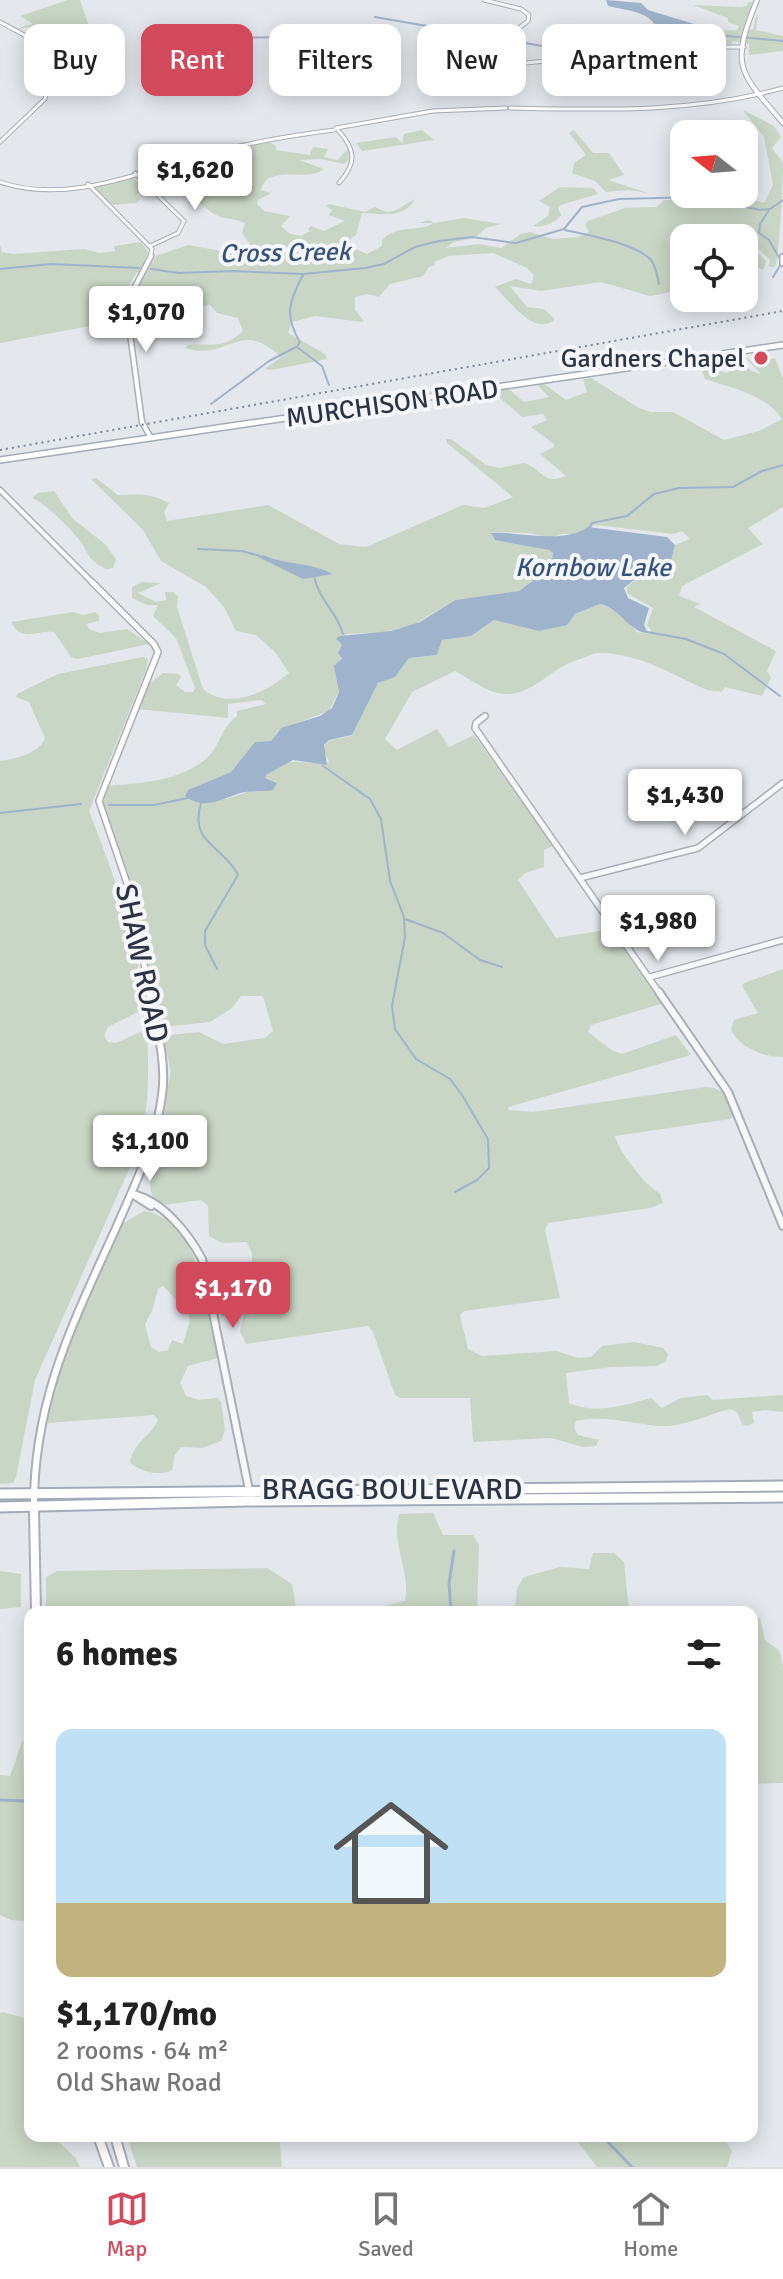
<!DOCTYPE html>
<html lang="en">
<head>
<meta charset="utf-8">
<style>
  body { margin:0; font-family:Signika,sans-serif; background:#f2f2f2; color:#222; height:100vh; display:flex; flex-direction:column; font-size:30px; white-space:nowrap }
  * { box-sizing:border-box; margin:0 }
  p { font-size:26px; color:#767676 }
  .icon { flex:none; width:44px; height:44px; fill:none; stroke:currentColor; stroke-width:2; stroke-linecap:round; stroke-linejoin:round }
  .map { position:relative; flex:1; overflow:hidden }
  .drawer { position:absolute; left:24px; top:1606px; width:734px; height:536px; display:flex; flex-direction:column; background:#fff; border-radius:16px; box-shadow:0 4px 20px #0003 }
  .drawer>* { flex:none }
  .banner { position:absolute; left:24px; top:24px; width:736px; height:72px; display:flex; gap:16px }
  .needle { width:52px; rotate:287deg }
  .buttons { position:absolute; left:670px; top:120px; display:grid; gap:16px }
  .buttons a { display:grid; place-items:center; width:88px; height:88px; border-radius:16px; background:#fff; box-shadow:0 4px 20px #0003; font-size:40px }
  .price { position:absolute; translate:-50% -68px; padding:0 18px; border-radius:8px; background:#fff; color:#222; font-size:26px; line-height:52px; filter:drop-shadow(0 2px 4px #0008) }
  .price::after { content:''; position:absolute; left:50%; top:48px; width:24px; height:18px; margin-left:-12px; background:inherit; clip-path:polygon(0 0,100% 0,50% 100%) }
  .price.selected { background:#d1495b; color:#fff }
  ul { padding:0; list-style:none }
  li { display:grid; align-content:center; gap:16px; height:424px; padding:0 32px }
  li+li { border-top:2px solid #e0e0e0 }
  li span { display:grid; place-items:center; height:248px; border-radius:16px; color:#555 }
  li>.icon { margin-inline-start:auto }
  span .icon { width:144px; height:144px; fill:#fffc; stroke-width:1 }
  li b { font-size:34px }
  h2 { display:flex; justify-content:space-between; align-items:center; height:96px; padding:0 32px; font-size:34px }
  .tag { padding:0 28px; border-radius:16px; background:#fff; box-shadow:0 4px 20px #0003; font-size:28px; line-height:72px }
  .tag.selected { background:#d1495b; color:#fff }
  .tab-bar { display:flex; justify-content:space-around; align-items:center; height:112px; border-top:2px solid #e0e0e0; background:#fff; font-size:22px; color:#767676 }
  .tab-bar a { display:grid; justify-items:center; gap:4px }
  .tab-bar .selected { color:#d1495b }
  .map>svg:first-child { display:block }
  .green { fill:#c9d6c5; fill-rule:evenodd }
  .water { fill:#9fb4cc }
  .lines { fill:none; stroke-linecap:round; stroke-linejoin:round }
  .stream-far1 { stroke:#9fb4cc; stroke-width:2 }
  .stream { stroke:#9fb4cc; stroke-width:3 }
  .tertiary-far2-casing { stroke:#a9aeb7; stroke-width:5 }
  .tertiary-far1-casing { stroke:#a9aeb7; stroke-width:8 }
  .tertiary-casing { stroke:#a9aeb7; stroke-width:10 }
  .secondary-far4-casing { stroke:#a9aeb7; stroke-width:5 }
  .secondary-far3-casing { stroke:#a9aeb7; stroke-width:7 }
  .secondary-far2-casing { stroke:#a9aeb7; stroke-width:8 }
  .secondary-far1-casing { stroke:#a9aeb7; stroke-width:10 }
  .secondary-casing { stroke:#a9aeb7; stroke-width:12 }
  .primary-far2-casing { stroke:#a3abb8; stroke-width:6 }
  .primary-far1-casing { stroke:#a3abb8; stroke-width:8 }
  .primary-casing { stroke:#a3abb8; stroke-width:13 }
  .tertiary-far2 { stroke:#f7f8fa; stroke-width:3 }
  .tertiary-far1 { stroke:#f7f8fa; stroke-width:5 }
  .tertiary { stroke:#f7f8fa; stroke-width:6 }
  .secondary-far4 { stroke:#fff; stroke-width:3 }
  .secondary-far3 { stroke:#fff; stroke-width:4 }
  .secondary-far2 { stroke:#fff; stroke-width:5 }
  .secondary-far1 { stroke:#fff; stroke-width:6 }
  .secondary { stroke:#fff; stroke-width:8 }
  .primary-far2 { stroke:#fff; stroke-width:4 }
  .primary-far1 { stroke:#fff; stroke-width:5 }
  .primary { stroke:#fff; stroke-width:9 }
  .rail { stroke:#7d8696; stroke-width:2; stroke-dasharray:2 4; stroke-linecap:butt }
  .poi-dot { fill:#d1495b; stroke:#f4f6f9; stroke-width:3 }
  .labels { text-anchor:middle; stroke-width:8; stroke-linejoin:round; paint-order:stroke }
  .far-water-label { font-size:26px; font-style:italic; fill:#34527a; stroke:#f4f6f9 }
  .far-poi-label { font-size:26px; fill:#2b3445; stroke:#f4f6f9; text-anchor:end }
  .far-street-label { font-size:26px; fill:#2b3445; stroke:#f4f6f9 }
  .street-label { font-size:30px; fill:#2b3445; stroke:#f4f6f9 }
</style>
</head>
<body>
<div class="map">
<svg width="783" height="2167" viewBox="0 0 783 2167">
  <rect width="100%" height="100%" fill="#e4e7ec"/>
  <path class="green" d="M68 0H80L90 30 55 36 38 26 15 29 33 24 20 16Z
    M748 2H753L745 29 753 30 756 17H758L756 30 783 36V51L749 55V44L733 41 731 44 715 45 711 41 712 39 702 38 705 31 737 30 739 26 728 22V18L693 5 741 7 747 6Z
    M743 110 774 126 781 137 772 148C775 153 782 159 783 164 783 179 780 253 775 267H769L770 260 760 250H747L756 251 766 261 763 270 744 261V238H684V246L675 256 684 261V290L650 296 601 282 541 291 510 286 527 307 544 309 555 319C535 338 510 301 495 287L516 279 531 284 534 275 527 268 493 253 449 256 434 262 435 265 429 267 423 276 390 284 379 297 367 294 355 297V310L364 321 362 322 315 316 292 322 288 333 325 354 327 359 272 370 265 369 281 357C238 317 229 362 185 348L189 345C213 343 222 350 243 331L238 318 217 313 210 305 167 313 134 325 130 301 144 276 137 272 120 300V317L116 321 0 343V245L2 252 13 254 84 249 100 253 115 251 114 246 141 242 148 252 144 262 152 263 156 256 188 245 233 253 249 251 252 247 242 233 245 223C234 218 224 219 218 216 207 211 200 202 191 194H176L172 192 175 183 207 178 224 168 212 164 176 171 192 163 187 160 220 151 234 161H246L253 153 247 147 270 142 276 146V150L310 155 313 147 328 149 324 157 337 160 349 148V159L344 164 321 159 299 160 324 169C306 183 269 163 261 190L271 193 258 200 257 204 264 211 290 216 281 226 290 234 301 236 310 231 308 229 311 226 324 231 345 221 329 215 332 210 326 206 329 204 365 212 375 207C393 218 399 207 415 199 403 219 385 214 362 213L356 235 351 238V247L367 254 382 246V240C399 223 419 233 433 223H419L429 220 434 223 464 218 501 224 486 228 475 238 454 242 445 248 479 244 501 248 521 234 530 232 553 239 578 237 589 232 585 225 588 221 625 208 656 207 665 200H686L687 194H733L764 203 773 185 764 137Z
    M422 130 434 140 362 151 356 143 396 137 402 143 404 134Z
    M574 130 593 153H609L624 175 608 180 648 193 628 190 606 192 595 181 572 173 574 163 586 155 569 133Z
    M131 175 143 189 136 195 140 199 137 203 112 205 94 187 97 183Z
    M560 187 593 188 598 194 561 205 558 208 561 215C556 223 542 228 533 226L548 216 550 207 539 201Z
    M742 354 752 362 775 358 783 379V507L748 528 763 544 682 586 679 596 701 604 694 607 776 651 767 671 771 678 762 696 725 687 722 692 707 690C673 675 637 652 598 653 590 654 582 659 575 661 559 666 551 675 538 683 503 706 487 689 455 671L412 692 385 739 397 750 437 729 449 747 474 735 553 846 544 850V867L525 873 518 880 556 938 611 929 664 1003 591 1025 588 1032 613 1051 622 1054 676 1035 691 1055 508 1107 509 1110 533 1112 706 1087C722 1087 731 1098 734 1114L730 1119 615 1136C619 1152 645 1186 660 1193L663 1203 650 1208 548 1223 545 1230 560 1298 464 1311 460 1315 468 1349 482 1356 557 1351 578 1358 591 1357 602 1346 634 1342 663 1348 668 1354 666 1361 657 1366 611 1367 566 1373 569 1403C594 1415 625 1405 651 1398L662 1408 681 1398 707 1395 713 1400 783 1395V1412L765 1410 752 1412 754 1423 747 1426 742 1424 737 1412 730 1409C706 1415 683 1428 657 1426 630 1423 603 1415 576 1421L574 1428 578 1435 599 1440 596 1446 583 1447 551 1438 473 1442 470 1398H401L395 1395 373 1332 368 1326 246 1344 240 1331 244 1315 231 1312 223 1316 219 1313 213 1285 217 1281 252 1274V1254L247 1242 222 1243 209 1236 208 1206 201 1200 164 1205 155 1203C143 1180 155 1159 161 1137 166 1118 165 1096 170 1076 172 1066 165 1050 163 1040L170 1035 199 1032 223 1044 265 1038 273 1031 263 996H241L232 1008 210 1022 163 1027 159 1022 133 893 103 808 106 786C141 783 180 782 208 757 220 745 222 726 237 716V711L266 704 261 700 228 704V718L138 709 147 685 163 673 179 674 181 677 176 685 185 692H193L195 688 176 638 153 616 158 605H147L132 598V587L142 582 161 583 138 593 156 602 166 600 165 592H173L178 596 177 607 203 689C228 711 268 692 289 673L276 653 256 635 236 631 224 607 206 587 161 561 143 530 91 479 96 478 118 495C137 494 153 493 169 503L164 512 167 521 268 505 339 544 366 547 463 505 484 508 513 497 447 443 446 439H451L486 465 500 468 523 463C543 468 542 486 566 476L540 454 554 447V444L531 427 547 420 543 414 522 417 499 397 501 389 510 390 524 402 549 397 537 385 543 383 566 400 587 392 583 379 591 378 639 408 651 412H673L724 440 759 431 782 419C765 394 731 388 705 379L701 369 706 367 727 373 732 369 725 361C741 355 747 373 761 374ZM595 525 674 534 682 531 690 539 675 545 671 561 648 569 627 587V593L653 608 647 625 651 630 650 634 637 632 620 613 600 604 575 614 566 625 539 631 494 620 471 636 442 640 437 655 409 658 398 673 376 685 352 735C341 741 328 735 323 749L329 762C304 767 287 752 265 775V778L276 782 227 799 188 790 231 772 255 742 271 741 278 730 329 711 339 691 335 666 342 657 339 654 342 645 337 641 347 634 384 632 413 625 455 600 519 591 551 566 553 553 549 550 493 537 492 532 530 533 549 538 561 534H577Z
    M54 491 73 519 105 544 116 559 113 568 106 569C87 559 90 556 80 541 72 530 44 502 32 498L38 493Z
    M73 612 83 615 95 612 99 615V621L86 624 89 629 100 633 127 629 149 644 78 659 71 657 54 632C35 630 22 643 11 622Z
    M143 657 148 659 146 670 89 811C113 872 137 939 144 1005L138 1012 108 1027 104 1036 108 1042 116 1043 147 1029C149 1072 150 1115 135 1156L35 1380 16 1477 13 1483 0 1484V761C15 759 40 753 45 738L29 702 16 697 17 694 58 674Z
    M783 969V1057C763 1057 738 1047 731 1029L734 1020 758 1013 742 986 744 983Z
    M144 1211C183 1218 201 1258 199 1294L192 1299 176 1300 163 1286 158 1289 152 1311 145 1324 151 1347 159 1352 168 1350 172 1340 183 1344 190 1320 188 1309 200 1299 206 1305 218 1358 188 1366 180 1383 186 1396 199 1400 217 1398 221 1402 225 1430 221 1441 202 1448 181 1447 175 1455 172 1470C158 1477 141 1471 130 1463 132 1444 150 1437 158 1420L154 1415 47 1423 49 1402 63 1356 122 1224Z
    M433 1513 443 1535H473L479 1545 477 1612H360L405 1601C411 1571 391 1546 399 1514Z
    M593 1553H614L624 1562 629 1612H515L517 1588 524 1577 560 1567 589 1569Z
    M267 1568 292 1584 297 1612H46V1577L57 1571Z
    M0 1571 21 1574V1607L0 1609Z
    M752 1616 760 1618 765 1640 780 1651 783 1667V1783L752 1784Z
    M23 1739 24 1780 30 1782V1828H25L28 1921 11 1920 0 1915V1775L10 1776Z
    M3 2012 24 2018 30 2074V2136H52L75 2157 80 2167H0V2013Z
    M127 2136H279L282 2167H137Z
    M573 2136H722L732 2151 727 2167H597Z"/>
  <path class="water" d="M606 0 641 3 648 10 707 28 701 40 682 41 683 46 680 47C639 48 592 58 552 49 584 42 624 54 654 35L656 27C649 11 624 10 608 6Z
    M588 527 667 537 675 545 671 561 648 569 624 588 628 598 649 608 644 625 648 633C630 633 620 608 600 604L575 614 567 625 539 631 494 620 471 636 442 640 437 655 409 658 395 677 378 683 352 735 329 740 324 745 327 765 293 760 266 775 265 778 277 783 273 790C262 792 250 790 240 793 222 799 203 811 185 796L188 790 231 772 255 742 271 741 281 728 320 716 332 708 339 692 334 666 342 658 338 653 342 645 336 639 340 636 391 631 420 622 455 600 519 591 551 567 553 553 549 550 495 540 491 533C521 531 562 545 588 527Z
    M263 555C285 565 311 562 333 574L303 579 258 557Z"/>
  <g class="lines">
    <path class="stream-far1" d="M375 17 554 48
      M705 34 783 41
      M217 38 308 37 336 28
      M478 45 496 40
      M769 210 760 224 759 233 769 240 780 259
      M565 230C587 235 635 243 651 260 656 266 657 276 659 284
      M0 269 51 264 139 268
      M151 269 179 273 233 271 303 274 365 268 384 264 415 247 439 241 472 237 516 243 564 229 582 207 619 199 697 197 760 210 770 209 783 200
      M303 275C289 301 284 316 300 342L297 347 322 366 329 385
      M773 277 781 264
      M211 404 269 361 296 347
      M589 529 592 523 627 516 654 494 679 488 733 487 762 471 783 465
      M198 549 242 551 260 556
      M314 577C321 603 335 609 343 634
      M647 632 686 639 724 654 780 696
      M323 766 370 799 381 819 390 881 404 917 405 937 392 1006 395 1029 416 1059 450 1079 462 1095 488 1139 489 1168 477 1180 455 1192
      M201 803C189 844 222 844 238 875L205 931V945L217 969
      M109 805H154L188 798
      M0 813 81 804
      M405 919 443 933 480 960 502 967"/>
    <path class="stream" d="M451 1612 449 1583 454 1551
      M0 1800 24 1801
      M602 2136 632 2167"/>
    <g class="tertiary-far2-casing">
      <path id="tertiary-far2" d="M484 0 521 9 529 15 528 21 502 41 516 64 566 59 688 57 719 47H744
        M338 130C356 150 357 163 339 183
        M135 173 184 221 178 233 150 246"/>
    </g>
    <g class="tertiary-far1-casing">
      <path id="tertiary-far1" d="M485 716 476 723 475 728 660 994
        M580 878 698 848 783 783
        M650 977 783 940"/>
    </g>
    <g class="tertiary-casing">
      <path id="tertiary" d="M659 992 728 1092 783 1226
        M132 1194C163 1201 188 1233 202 1259L249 1490
        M132 1194 151 1206"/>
    </g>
    <g class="secondary-far4-casing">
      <path id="secondary-far4" d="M0 22 50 49 55 58 45 99 0 142
        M510 108C602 110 693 113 783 88
        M336 128 433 111 506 108
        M0 182C70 206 146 169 214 152 253 142 294 135 334 130
        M88 184 152 249 150 258"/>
    </g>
    <g class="secondary-far3-casing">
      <path id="secondary-far3" d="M151 438 142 422 126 304 151 256
        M0 490 94 584"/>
    </g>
    <g class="secondary-far2-casing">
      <path id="secondary-far2" d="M92 582 154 644 158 652 99 801 129 889 150 994"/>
    </g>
    <g class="secondary-far1-casing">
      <path id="secondary-far1" d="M34 1513C32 1403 72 1325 116 1228 135 1184 156 1143 162 1095 167 1062 156 1025 149 992"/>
    </g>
    <g class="secondary-casing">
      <path id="secondary" d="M34 1511 36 1612
        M98 2136 109 2167
        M115 2136 124 2167"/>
    </g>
    <g class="primary-far2-casing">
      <path id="primary-far2" d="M757 0C729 68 740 72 783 123"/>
    </g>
    <g class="primary-far1-casing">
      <path id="primary-far1" d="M783 257V263
        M0 460 783 345"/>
    </g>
    <g class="primary-casing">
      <path id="primary" d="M0 1494 783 1486
        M0 1507 247 1501 783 1497"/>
    </g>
    <use href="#tertiary-far2" class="tertiary-far2"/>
    <use href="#tertiary-far1" class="tertiary-far1"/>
    <use href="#tertiary" class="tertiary"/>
    <use href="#secondary-far4" class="secondary-far4"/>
    <use href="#secondary-far3" class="secondary-far3"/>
    <use href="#secondary-far2" class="secondary-far2"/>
    <use href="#secondary-far1" class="secondary-far1"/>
    <use href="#secondary" class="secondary"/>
    <use href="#primary-far2" class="primary-far2"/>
    <use href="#primary-far1" class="primary-far1"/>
    <use href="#primary" class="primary"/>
    <path class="rail" d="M0 450 783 311"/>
  </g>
  <circle class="poi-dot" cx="761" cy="358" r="8"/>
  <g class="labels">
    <g class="far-water-label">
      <text transform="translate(285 252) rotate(-1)" y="9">Cross Creek</text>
      <text x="593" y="576">Kornbow Lake</text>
    </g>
    <g class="far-poi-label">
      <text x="745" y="367">Gardners Chapel</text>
    </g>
    <g class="far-street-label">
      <text transform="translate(392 403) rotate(-8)" y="9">MURCHISON ROAD</text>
    </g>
    <g class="street-label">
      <text transform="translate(142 963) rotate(78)" y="10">SHAW ROAD</text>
      <text x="392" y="1499">BRAGG BOULEVARD</text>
    </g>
  </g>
</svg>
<div class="buttons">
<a><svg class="needle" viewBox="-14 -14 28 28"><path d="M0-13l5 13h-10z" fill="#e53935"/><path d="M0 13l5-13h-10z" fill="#767676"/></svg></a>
<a><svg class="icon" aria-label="locate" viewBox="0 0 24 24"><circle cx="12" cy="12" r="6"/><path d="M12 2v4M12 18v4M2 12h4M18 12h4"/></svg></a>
</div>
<b class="price" style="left:195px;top:212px">$1,620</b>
<b class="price" style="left:146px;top:354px">$1,070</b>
<b class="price" style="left:685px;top:837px">$1,430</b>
<b class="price" style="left:658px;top:963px">$1,980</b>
<b class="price" style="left:150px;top:1183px">$1,100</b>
<b class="price selected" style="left:233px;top:1330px">$1,170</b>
<div class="banner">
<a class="tag">Buy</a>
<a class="tag selected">Rent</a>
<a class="tag">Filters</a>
<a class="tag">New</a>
<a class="tag">Apartment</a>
</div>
<section class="drawer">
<h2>6 homes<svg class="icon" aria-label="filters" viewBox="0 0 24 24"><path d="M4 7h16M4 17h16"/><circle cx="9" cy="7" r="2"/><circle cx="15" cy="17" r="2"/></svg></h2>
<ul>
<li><span style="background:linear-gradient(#bfe0f5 70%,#c2b280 0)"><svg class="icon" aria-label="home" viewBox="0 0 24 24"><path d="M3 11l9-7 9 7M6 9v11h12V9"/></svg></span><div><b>$1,170/mo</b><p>2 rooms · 64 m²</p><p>Old Shaw Road</p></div></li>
</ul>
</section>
</div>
<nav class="tab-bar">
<a class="selected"><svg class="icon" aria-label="map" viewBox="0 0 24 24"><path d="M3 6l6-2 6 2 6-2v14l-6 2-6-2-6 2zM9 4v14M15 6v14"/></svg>Map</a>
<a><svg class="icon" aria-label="saved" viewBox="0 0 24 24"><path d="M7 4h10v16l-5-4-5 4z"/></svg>Saved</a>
<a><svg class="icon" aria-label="home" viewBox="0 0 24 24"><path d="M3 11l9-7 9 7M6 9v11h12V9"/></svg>Home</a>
</nav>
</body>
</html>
